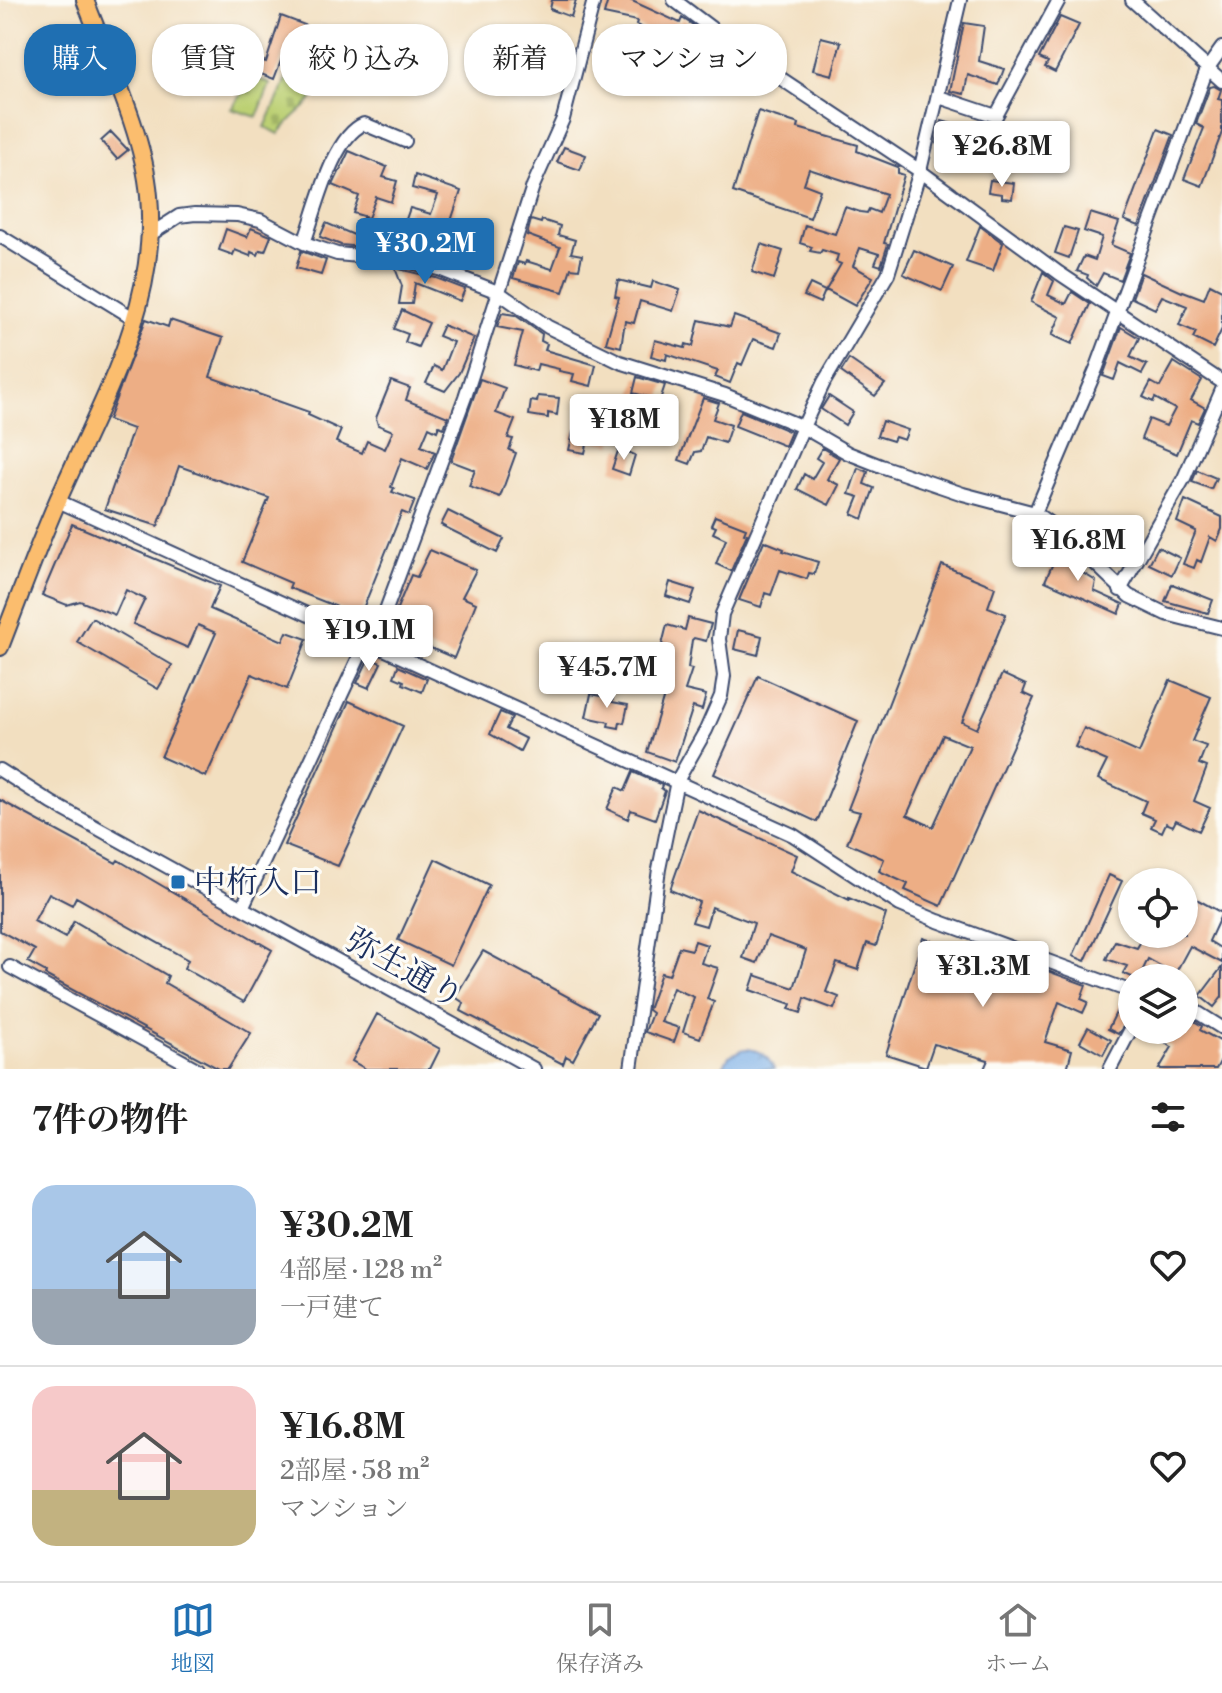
<!DOCTYPE html>
<html lang="ja">
<head>
<meta charset="utf-8">
<style>
  body { margin:0; font-family:"Libre Bodoni","Noto Serif JP",serif; background:#f6f6f6; color:#222; height:100vh; display:flex; flex-direction:column; font-size:30px; white-space:nowrap }
  * { box-sizing:border-box; margin:0 }
  p { font-size:26px; color:#767676 }
  .icon { flex:none; width:44px; height:44px; fill:none; stroke:currentColor; stroke-width:2; stroke-linecap:round; stroke-linejoin:round }
  .map { position:relative; height:1069px; overflow:hidden }
  .side { display:flex; flex-direction:column; background:#fff; flex:1 }
  .side>* { flex:none }
  .top-card { position:absolute; left:24px; top:24px; width:800px; height:72px; display:flex; gap:16px }
  .fabs { position:absolute; left:1118px; top:868px; display:grid; gap:16px }
  .fabs a { display:grid; place-items:center; width:80px; height:80px; border-radius:50%; background:#fff; box-shadow:0 2px 6px #0004; font-size:40px }
  .price { position:absolute; translate:-50% -68px; padding:0 18px; border-radius:8px; background:#fff; color:#222; font-size:26px; line-height:52px; filter:drop-shadow(0 2px 4px #0008) }
  .price::after { content:''; position:absolute; left:50%; top:48px; width:24px; height:18px; margin-left:-12px; background:inherit; clip-path:polygon(0 0,100% 0,50% 100%) }
  .price.on { background:#1f6fb2; color:#fff }
  ul { padding:0; list-style:none }
  li { display:flex; align-items:center; gap:24px; height:200px; padding:0 32px }
  li+li { border-top:2px solid #e0e0e0 }
  li span { display:grid; place-items:center; flex:none; width:224px; height:160px; border-radius:24px; color:#555 }
  li>.icon { margin-inline-start:auto }
  span .icon { width:96px; height:96px; fill:#fffc; stroke-width:1 }
  li b { font-size:34px }
  h2 { display:flex; justify-content:space-between; align-items:center; height:96px; padding:0 32px; font-size:34px }
  .chip { padding:0 28px; border-radius:32px; background:#fff; box-shadow:0 2px 6px #0004; font-size:28px; line-height:72px }
  .chip.on { background:#1f6fb2; color:#fff }
  .menu { display:flex; justify-content:space-around; align-items:center; height:112px; border-top:2px solid #e0e0e0; background:#fff; font-size:22px; color:#767676 }
  .menu a { display:grid; justify-items:center; gap:4px }
  .menu .on { color:#1f6fb2 }
  .map>svg:first-child { display:block }
  .cemetery { fill:url(#cemetery-stones); stroke:#6c8068; stroke-width:2 }
  .water { fill:url(#water-ripples); stroke:#4a6ea2; stroke-width:2 }
  .building { fill:#edae85; fill-rule:evenodd }
  .lines { fill:none; stroke-linecap:round; stroke-linejoin:round }
  .minor-casing { stroke:#3b496d; stroke-width:16 }
  .major-casing { stroke:#3b496d; stroke-width:20 }
  .minor { stroke:#fff; stroke-width:12 }
  .major { stroke:#fbbd6e; stroke-width:16 }
  .poi-dot { fill:#1f6fb2; stroke:#fdfcf7; stroke-width:3 }
  .labels { text-anchor:middle; stroke-width:6; stroke-linejoin:round; paint-order:stroke }
  .poi-label { font-size:32px; fill:#1b2f5e; stroke:#fdfcf7; text-anchor:start }
  .street-label { font-size:32px; fill:#1b2f5e; stroke:#fdfcf7 }
</style>
</head>
<body>
<div class="map">
<svg width="1222" height="1069" viewBox="0 0 1222 1069">
  <defs>
    <pattern id="cemetery-stones" width="16" height="16" patternUnits="userSpaceOnUse" patternTransform="scale(2)"><rect width="16" height="16" fill="#bcd073"/><path d="M2 7V4a2 2 0 0 1 4 0v3zM10 15v-3a2 2 0 0 1 4 0v3z" fill="#a1b366"/></pattern>
    <pattern id="water-ripples" width="26" height="14" patternUnits="userSpaceOnUse" patternTransform="scale(2)"><rect width="26" height="14" fill="#79ade6"/><path d="M2 4q2-2 4 0t4 0M15 11q2-2 4 0t4 0" fill="none" stroke="#628dbe"/></pattern>
  </defs>
  <rect width="100%" height="100%" fill="#fdfcf7"/>
  <filter id="ink" filterUnits="userSpaceOnUse"><feTurbulence type="fractalNoise" baseFrequency=".0125" numOctaves="2"/><feDisplacementMap in="SourceGraphic" scale="16" xChannelSelector="R" yChannelSelector="G"/><feConvolveMatrix kernelMatrix="1 2 1 2 8 2 1 2 1" color-interpolation-filters="sRGB"/></filter>
  <filter id="wash" filterUnits="userSpaceOnUse"><feTurbulence type="fractalNoise" baseFrequency=".006" numOctaves="4" result="noise"/><feDisplacementMap in="SourceGraphic" scale="32" xChannelSelector="R" yChannelSelector="G"/><feGaussianBlur stdDeviation="1.8" result="paint"/><feColorMatrix in="noise" values="0 0 0 0 0 0 0 0 0 0 0 0 0 0 0 0 0 1.4 0 .05"/><feComposite in="paint" operator="in"/></filter>
  <g filter="url(#wash)">
    <rect width="100%" height="100%" fill="#f2dfc0"/>
    <path class="cemetery" d="M314 35C323 59 326 88 305 107 293 118 289 120 279 134L265 127 306 37Z
      M255 77 270 84 257 117 231 109Z"/>
    <path class="water" d="M744 1049C759 1049 768 1055 774 1069H722L729 1056Z"/>
    <g id="blocks">
      <path class="building" d="M552 0H576L571 17 550 9Z
        M608 0H630L680 23 682 18 693 25 686 41 697 47 678 81 663 73 676 49 673 47 676 43 636 25 637 21 604 14Z
        M281 16 305 25 296 59 284 53 274 79 258 73 263 61 266 62Z
        M1060 17 1079 25 1055 72 1045 67 1048 62 1039 58Z
        M964 23 984 26 979 61 1004 69 998 85 968 75 964 94 950 91Z
        M821 37 841 42 832 75 813 70Z
        M1214 86 1221 90 1218 99 1222 100V132L1202 186 1184 179 1204 128 1196 124 1210 87Z
        M758 111 799 124 798 128 858 145 857 151 898 167V173L904 175 884 243 888 244 881 266 875 264 879 254 860 248 853 266 873 277 855 306 826 290 841 264 836 262 838 255 822 250 820 253 810 251 812 247 800 243 805 225 835 234 845 207 860 212 867 213 869 209 879 213 886 194 809 169 804 184 820 190 810 218 733 192Z
        M942 121 987 135 980 157 936 143Z
        M1158 129 1173 135 1139 226 1124 220Z
        M111 132 128 150 117 159 101 141Z
        M564 147 586 155 580 170 557 162Z
        M349 151 387 167 383 177 397 181 391 202 376 197 368 218 364 217 368 229 382 231 378 244 372 242 374 248 341 245 320 237 326 223 361 238 363 216 353 213 359 196 333 185Z
        M415 175 461 191 447 233 468 240 460 261 428 246 434 231 405 222 410 208 431 214 438 195 412 188Z
        M990 180 1014 183 1012 199 1002 198V194L988 192Z
        M1090 213 1119 222 1111 245 1130 253 1120 280 1103 273 1096 286 1087 278 1088 275 1077 271 1084 256 1095 260 1102 237 1084 231Z
        M531 220 541 223 542 220 560 226 558 235 575 240 571 253 582 255 579 269 571 268 563 292 513 278 518 262 525 264 526 261 552 269 560 247 527 235Z
        M980 226 1003 243 993 271 966 262Z
        M1064 227 1078 231 1069 258 1055 253Z
        M251 228 271 236 265 251 260 250 258 255 251 252 250 256 235 250 233 255 219 250 226 229 247 237Z
        M761 244 783 251 774 279 752 272Z
        M914 250 953 267 942 291 903 274Z
        M301 251 326 260 321 275 296 268Z
        M395 268 436 278 465 289 460 301 415 283 412 304H399L402 286Z
        M1043 272 1054 281 1048 295 1066 304 1072 292 1090 304 1072 344 1052 335 1060 317 1031 302Z
        M1141 273 1182 292 1183 291 1204 299 1210 284 1222 290V329L1213 348 1193 338 1196 332 1179 325 1187 306 1162 296 1155 309 1132 298Z
        M618 280 651 288 653 281 680 290 673 311 640 301 634 323 625 321 621 347 606 343 619 297 615 296Z
        M810 284 825 291 820 303 804 296Z
        M402 310 429 323 418 347 405 342 408 334 394 329Z
        M502 313 515 315 542 334 541 341 547 344 545 350 596 365 591 386 572 381 574 374 559 371V369L538 364 536 371 514 365 523 332 497 327Z
        M734 316 781 333 776 347 753 339 742 365 738 363 730 383 715 377 718 371 667 354 666 360 651 356 655 340 685 348 686 344 693 346 699 320 730 327Z
        M146 319 168 327 170 320 223 338 210 377 309 412 308 415 341 430 336 442 362 453 367 441 385 449 393 431 378 425 376 418 391 381 410 388 406 400 448 417 444 428 439 426 437 431 429 427 421 446 435 452 427 469 402 458 391 487 394 488 392 492 415 500 409 515 402 512 401 514 360 616 289 588 291 583 242 562 269 498 179 466 158 526 105 509 133 429 108 420Z
        M443 325 474 338 459 373 445 391 426 383 434 366 442 370 453 342 438 336Z
        M1121 327 1139 338 1130 357 1147 365 1142 374 1120 363 1114 380 1103 376Z
        M849 359 885 384 875 396 841 372Z
        M1174 362 1202 380 1191 400 1205 408 1198 423 1191 420 1177 454 1141 439 1149 419 1166 426 1175 409 1155 398 1153 402 1143 397 1151 382 1160 387Z
        M637 377 665 385 660 400 633 393Z
        M480 379 505 388 496 413 515 420 508 438 513 439 509 450 516 453 500 497 469 486 475 470 451 461Z
        M538 396 559 398 557 415 548 413V418L529 415 531 401 537 402Z
        M829 396 853 412 845 425 821 409Z
        M703 398 719 403 713 419 731 425 725 443 706 437 701 451 695 452 690 464 679 460Z
        M600 404 620 410 612 445 588 440 585 453 569 450 573 432 576 433 579 415 583 416 585 406 599 408Z
        M741 411 791 432 785 446 735 426Z
        M882 421 908 430 904 440 895 437 893 441 877 436Z
        M619 448 635 455 629 475 612 469Z
        M822 448 839 458 827 479 839 485 829 505 797 489 804 474 812 479 822 462 816 458Z
        M858 468 868 472 864 484 874 488 863 519 852 514 859 497 849 494Z
        M1197 470 1216 478 1211 489 1192 482Z
        M1185 500 1222 517V529L1217 541 1210 537 1201 562 1197 560 1194 568 1183 564 1196 531 1177 522Z
        M448 511 504 539 497 553 441 525Z
        M715 516 746 528 744 533 747 534 731 571 716 564 726 539 713 533 716 527 711 525Z
        M72 524 220 586 210 609 283 641 287 632 307 639 287 689 252 674 206 777 161 757 216 633 198 625 188 648 133 624 145 599 126 590 115 615 80 601 67 605 42 595Z
        M764 541 784 549 783 551 818 562 814 574 809 573 807 579 780 570 771 595 765 593 761 607 739 600Z
        M1158 547 1180 558 1172 575 1149 564Z
        M430 550 476 570 462 597 476 603 454 658 388 630 411 575 417 577Z
        M1058 552 1078 560 1076 569 1096 581 1094 591 1123 604 1119 614 1045 581Z
        M942 565 995 587 988 607 1006 614 962 722 977 729 1002 674 1026 685 1023 693 1034 698 941 906 905 890 908 884 879 871 884 859 847 843 860 812 848 809ZM943 735 970 746 933 827 907 815Z
        M670 582 695 590 690 604 666 596Z
        M1172 584 1213 600 1208 613 1165 601Z
        M92 618 172 665 158 689 77 642Z
        M688 618 711 624 706 641 694 638 692 640 688 668 692 669 685 690 706 695 702 710 693 707 675 762 647 752 670 676 662 674 670 648 662 645 667 625 685 630Z
        M738 630 762 636 758 655 734 649Z
        M369 658 381 663 369 688 357 683Z
        M398 666 427 679 422 692 403 684 404 681 394 677Z
        M758 676 858 721 817 822 714 774Z
        M1170 680 1211 697 1192 741 1206 746 1199 764 1207 767 1194 801 1210 808 1199 831 1176 820 1173 826 1166 823 1162 832 1151 827 1155 819 1141 813 1146 801 1098 779 1107 761 1075 747 1084 728 1139 753Z
        M591 694 613 698 612 702 628 705 624 723 620 722 619 728 608 726 609 722 586 717Z
        M349 701 403 726 338 866 284 845Z
        M500 712 512 717 506 729 526 739 520 751 490 734Z
        M633 772 662 785 661 788 665 791 655 819 631 810 628 819 607 809 617 787 625 791Z
        M0 800 116 863 118 860 272 950 244 1002 184 968 188 960 76 897 72 905 49 893 34 921 65 938 74 921 168 976 165 983 251 1033 228 1069H219L45 975 46 972 28 962 35 950 0 931Z
        M698 810 797 855 791 871 849 900V898L886 914 876 946 867 943 858 970 837 963 826 992 839 997 834 1009 805 998 801 1013 789 1009 791 1004 750 990 755 975 794 988 806 950 768 936 757 963 743 958 754 923 712 907 706 926 692 922 699 902 670 890Z
        M435 859 489 885 451 965 398 940Z
        M1109 875 1122 881 1085 961 1073 956Z
        M1189 895 1222 913 1209 941 1222 949V963L1190 946 1175 974 1148 959 1139 978H1134L1123 973 1127 966 1106 959 1115 941 1137 948 1145 934H1156L1166 939 1169 934H1184V897L1187 899Z
        M923 938 976 955 979 946 1086 985 1081 999 1088 1002 1083 1013 1059 1002 1045 1042 1072 1050 1067 1069H984L988 1060 934 1044 926 1067 886 1054Z
        M695 941 707 945 701 963 718 968 707 999 714 1002 700 1038 683 1032 694 997 673 988 661 1022 679 1028 674 1042 645 1032 652 1013 648 1010 661 973 669 975 679 947 692 950Z
        M483 951 598 1013 573 1060 566 1056 563 1064 461 1011 464 1003 455 997Z
        M1222 967V997L1214 1007 1200 996Z
        M1123 998 1132 1001V1014L1118 1034 1108 1029Z
        M377 1014 440 1049 430 1069H366L352 1061Z
        M1184 1015 1202 1026 1200 1030 1222 1042V1058L1216 1069H1159L1172 1047 1143 1030H1184Z
        M1088 1027 1111 1040 1103 1055 1080 1042Z"/>
    </g>
  </g>
  <g filter="url(#ink)">
    <use href="#blocks" fill-opacity="0" stroke="#3b496d" stroke-width="2"/>
    <g class="lines">
      <g class="minor-casing">
        <path id="minor" d="M674 0 756 62 920 171 1059 273 1222 382
          M960 0 920 171 888 274 824 382 803 427 848 453 881 466 963 494 1035 513 1063 533 1129 596 1166 614 1222 628
          M1132 0 1222 81
          M939 97 996 116 1059 0
          M151 234 179 216 195 214 237 215 260 220 304 243 337 254 403 260 439 269 498 292 548 327 620 362 725 395 803 427 722 614 719 639 724 676 721 696 706 730 677 781 659 869 631 1069
          M0 236 135 319
          M304 243C316 211 332 137 364 124L405 141
          M58 501 793 835 900 905 938 921 1132 992
          M1035 513 1097 367 1207 69 1222 48
          M1120 590 1184 478 1222 390
          M373 645 465 397 533 186 563 119 594 0
          M0 770 52 803 534 1069
          M242 908 366 642
          M10 967 197 1069
          M1184 1004 1222 1028
          M1110 1069 1132 1027"/>
      </g>
      <g class="major-casing">
        <path id="major" d="M0 647C19 598 37 548 58 500 101 402 159 306 149 196 144 134 107 59 85 0"/>
      </g>
      <use href="#minor" class="minor"/>
      <use href="#major" class="major"/>
    </g>
  </g>
  <rect class="poi-dot" x="170" y="874" width="16" height="16" rx="4"/>
  <g class="labels">
    <g class="poi-label">
      <text x="194" y="893">中桁入口</text>
    </g>
    <g class="street-label">
      <text transform="translate(405 968) rotate(29)" y="11">弥生通り</text>
    </g>
  </g>
</svg>
<div class="fabs">
<a><svg class="icon" aria-label="locate" viewBox="0 0 24 24"><circle cx="12" cy="12" r="6"/><path d="M12 2v4M12 18v4M2 12h4M18 12h4"/></svg></a>
<a><svg class="icon" aria-label="layers" viewBox="0 0 24 24"><path d="M12 4l9 5-9 5-9-5zM3 14l9 5 9-5"/></svg></a>
</div>
<b class="price" style="left:1002px;top:189px">¥26.8M</b>
<b class="price on" style="left:425px;top:286px">¥30.2M</b>
<b class="price" style="left:624px;top:462px">¥18M</b>
<b class="price" style="left:1078px;top:583px">¥16.8M</b>
<b class="price" style="left:369px;top:673px">¥19.1M</b>
<b class="price" style="left:607px;top:710px">¥45.7M</b>
<b class="price" style="left:983px;top:1009px">¥31.3M</b>
<div class="top-card">
<a class="chip on">購入</a>
<a class="chip">賃貸</a>
<a class="chip">絞り込み</a>
<a class="chip">新着</a>
<a class="chip">マンション</a>
</div>
</div>
<section class="side">
<h2>7件の物件<svg class="icon" aria-label="filters" viewBox="0 0 24 24"><path d="M4 7h16M4 17h16"/><circle cx="9" cy="7" r="2"/><circle cx="15" cy="17" r="2"/></svg></h2>
<ul>
<li><span style="background:linear-gradient(#a9c7e8 65%,#9aa5b1 0)"><svg class="icon" aria-label="home" viewBox="0 0 24 24"><path d="M3 11l9-7 9 7M6 9v11h12V9"/></svg></span><div><b>¥30.2M</b><p>4部屋 · 128 m²</p><p>一戸建て</p></div><svg class="icon" aria-label="heart" viewBox="0 0 24 24"><path d="M12 20l-8-8c-3-5 5-10 8-4 3-6 11-1 8 4z"/></svg></li>
<li><span style="background:linear-gradient(#f6c9c9 65%,#c2b280 0)"><svg class="icon" aria-label="home" viewBox="0 0 24 24"><path d="M3 11l9-7 9 7M6 9v11h12V9"/></svg></span><div><b>¥16.8M</b><p>2部屋 · 58 m²</p><p>マンション</p></div><svg class="icon" aria-label="heart" viewBox="0 0 24 24"><path d="M12 20l-8-8c-3-5 5-10 8-4 3-6 11-1 8 4z"/></svg></li>
</ul>
</section>
<nav class="menu">
<a class="on"><svg class="icon" aria-label="map" viewBox="0 0 24 24"><path d="M3 6l6-2 6 2 6-2v14l-6 2-6-2-6 2zM9 4v14M15 6v14"/></svg>地図</a>
<a><svg class="icon" aria-label="saved" viewBox="0 0 24 24"><path d="M7 4h10v16l-5-4-5 4z"/></svg>保存済み</a>
<a><svg class="icon" aria-label="home" viewBox="0 0 24 24"><path d="M3 11l9-7 9 7M6 9v11h12V9"/></svg>ホーム</a>
</nav>
</body>
</html>
